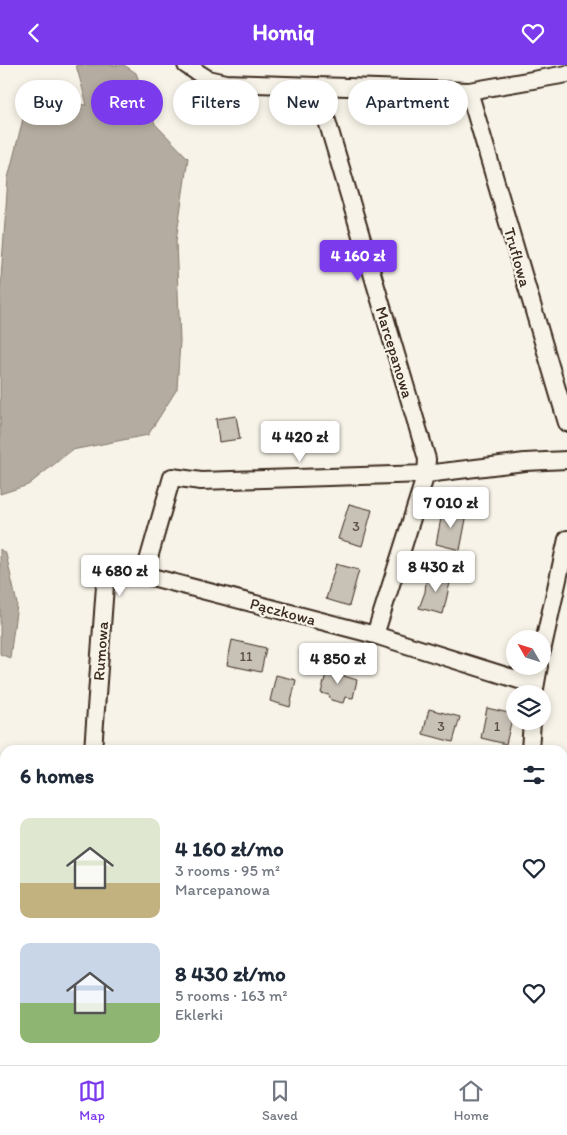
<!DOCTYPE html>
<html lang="en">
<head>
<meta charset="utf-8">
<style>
  body { margin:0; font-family:Itim,sans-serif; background:#f2f2f3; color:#1f2937; height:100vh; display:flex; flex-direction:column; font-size:19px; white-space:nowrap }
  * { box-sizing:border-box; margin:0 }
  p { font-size:16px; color:#747a83 }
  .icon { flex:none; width:28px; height:28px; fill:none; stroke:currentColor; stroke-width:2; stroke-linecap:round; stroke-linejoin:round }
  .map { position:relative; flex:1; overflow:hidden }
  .panel { position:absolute; left:0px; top:680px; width:568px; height:320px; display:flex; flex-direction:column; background:#fff; border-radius:15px 15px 0 0; box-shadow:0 2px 8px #0003 }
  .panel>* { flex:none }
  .hud { position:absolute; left:15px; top:15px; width:538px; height:45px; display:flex; gap:10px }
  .needle { width:32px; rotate:309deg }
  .tools { position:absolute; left:506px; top:565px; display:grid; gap:10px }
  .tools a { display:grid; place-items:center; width:45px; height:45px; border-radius:50%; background:#fff; box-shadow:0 2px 8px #0003; font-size:25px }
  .price { position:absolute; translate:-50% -42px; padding:0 11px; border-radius:5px; background:#fff; color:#222; font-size:16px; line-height:32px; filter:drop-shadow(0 1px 2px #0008) }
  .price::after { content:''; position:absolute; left:50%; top:30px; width:15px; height:11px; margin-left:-8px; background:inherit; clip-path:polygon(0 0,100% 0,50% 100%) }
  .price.on { background:#7c3aed; color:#fff }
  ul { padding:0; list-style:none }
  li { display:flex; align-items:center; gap:15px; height:125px; padding:0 20px }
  li span { display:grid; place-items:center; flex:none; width:140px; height:100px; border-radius:10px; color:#555 }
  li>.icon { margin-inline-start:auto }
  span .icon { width:60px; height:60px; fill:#fffc; stroke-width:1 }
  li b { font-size:21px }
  h2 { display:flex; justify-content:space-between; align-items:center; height:60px; padding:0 20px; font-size:21px }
  .pill { padding:0 18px; border-radius:22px; background:#fff; box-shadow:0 2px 8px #0003; font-size:18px; line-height:45px }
  .pill.on { background:#7c3aed; color:#fff }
  header { display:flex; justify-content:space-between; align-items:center; height:65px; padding:0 20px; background:#7c3aed; color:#fff; font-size:22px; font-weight:800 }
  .tab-bar { display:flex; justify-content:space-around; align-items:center; height:70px; border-top:1px solid #e0e1e3; background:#fff; font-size:14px; color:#747a83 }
  .tab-bar a { display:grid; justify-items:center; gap:2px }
  .tab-bar .on { color:#7c3aed }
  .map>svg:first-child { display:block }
  .green { fill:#dbd6cb; stroke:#8b8074 }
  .water { fill:#b4aca0; stroke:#84786c }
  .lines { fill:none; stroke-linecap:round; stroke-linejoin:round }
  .stream { stroke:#84786c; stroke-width:5 }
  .building { fill:#c8c1b6; stroke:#3b2a1e }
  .minor-casing { stroke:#3b2a1e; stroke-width:20 }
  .minor { stroke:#f7f3e8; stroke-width:16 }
  .labels { text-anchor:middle; stroke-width:4.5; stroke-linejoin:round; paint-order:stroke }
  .number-label { font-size:14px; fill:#5e5044 }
  .street-label { font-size:16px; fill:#3b2a1e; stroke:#f7f3e8 }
</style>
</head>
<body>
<header><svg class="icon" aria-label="back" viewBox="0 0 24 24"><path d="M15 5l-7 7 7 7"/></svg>Homiq<svg class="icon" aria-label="heart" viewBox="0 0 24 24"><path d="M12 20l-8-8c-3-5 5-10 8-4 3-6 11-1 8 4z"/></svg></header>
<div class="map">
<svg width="567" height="1000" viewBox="0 0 567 1000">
  <rect width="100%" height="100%" fill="#f7f3e8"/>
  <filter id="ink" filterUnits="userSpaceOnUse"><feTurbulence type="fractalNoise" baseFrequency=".02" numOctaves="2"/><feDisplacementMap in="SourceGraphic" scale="10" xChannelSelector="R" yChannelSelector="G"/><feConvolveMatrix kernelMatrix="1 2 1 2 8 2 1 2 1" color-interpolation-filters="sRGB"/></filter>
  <g filter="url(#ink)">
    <path class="green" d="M567 758V960L563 959 562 777Z
      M0 950 5 952V995H157L176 1000H0Z
      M563 981 567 983V1000H303L287 995H562Z"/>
    <path class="water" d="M76 0H124L136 8 155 59 188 93 176 176 180 276 177 324 148 370 72 385 28 420 0 429V227L8 113 27 38 41 20 64 38 87 40Z
      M0 484 6 489 17 539 10 593 0 589Z"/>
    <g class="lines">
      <path class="stream" d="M0 950 5 951
        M181 995 201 1000"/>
    </g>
    <path class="building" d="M236 351 240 374 219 377 216 354Z
      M349 439 372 445 362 481 338 474Z
      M443 443 467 449 460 485 436 479Z
      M336 499 359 505 349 541 326 534Z
      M427 507 451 513 443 549 419 543 425 527Z
      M232 575 266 583 261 607 227 600Z
      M328 601 346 606 344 611 357 615 353 633 345 632 343 638 331 635 329 630 321 628Z
      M276 610 296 615 290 642 270 636Z
      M487 643 513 649 506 679 481 673Z
      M429 644 460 652 453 677 423 669Z"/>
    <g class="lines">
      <g class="minor-casing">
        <path id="minor" d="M186 0 208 14 226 18 469 26 567 9
          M317 22 427 394 426 409 375 570
          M469 26 567 358
          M144 510 375 570 535 620
          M542 586 567 474
          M534 629 539 601
          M93 685 106 507 144 510 172 412 201 416 426 409 525 397 567 395
          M530 685 532 656
          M562 868 567 869
          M562 970 567 971"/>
      </g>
      <use href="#minor" class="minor"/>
    </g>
  </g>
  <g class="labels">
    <g class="number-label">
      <text x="356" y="466">3</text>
      <text x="246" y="596">11</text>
      <text x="441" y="666">3</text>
      <text x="497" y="666">1</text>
    </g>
    <g class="street-label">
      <text transform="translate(518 192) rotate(74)" y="6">Truflowa</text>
      <text transform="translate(395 287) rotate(73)" y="6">Marcepanowa</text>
      <text transform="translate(283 546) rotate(15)" y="6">Pączkowa</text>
      <text transform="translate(100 586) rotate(-86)" y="6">Rumowa</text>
    </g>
  </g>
</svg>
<div class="tools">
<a><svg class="needle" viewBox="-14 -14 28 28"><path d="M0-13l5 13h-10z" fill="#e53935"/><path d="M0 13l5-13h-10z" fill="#747a83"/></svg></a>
<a><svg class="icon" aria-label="layers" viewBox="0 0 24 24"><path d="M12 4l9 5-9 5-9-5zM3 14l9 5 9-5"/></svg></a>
</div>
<b class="price on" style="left:358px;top:217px">4 160 zł</b>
<b class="price" style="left:300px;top:398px">4 420 zł</b>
<b class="price" style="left:451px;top:464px">7 010 zł</b>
<b class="price" style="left:436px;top:528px">8 430 zł</b>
<b class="price" style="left:120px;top:532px">4 680 zł</b>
<b class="price" style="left:338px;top:620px">4 850 zł</b>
<div class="hud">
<a class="pill">Buy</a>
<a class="pill on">Rent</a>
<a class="pill">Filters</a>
<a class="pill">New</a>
<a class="pill">Apartment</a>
</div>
<section class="panel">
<h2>6 homes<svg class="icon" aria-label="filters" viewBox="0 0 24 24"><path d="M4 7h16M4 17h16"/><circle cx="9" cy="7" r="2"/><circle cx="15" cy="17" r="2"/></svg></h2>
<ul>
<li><span style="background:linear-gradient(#dfe7d0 65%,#c2b280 0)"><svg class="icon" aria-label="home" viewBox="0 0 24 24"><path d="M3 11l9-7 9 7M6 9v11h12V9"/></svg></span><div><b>4 160 zł/mo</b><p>3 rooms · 95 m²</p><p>Marcepanowa</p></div><svg class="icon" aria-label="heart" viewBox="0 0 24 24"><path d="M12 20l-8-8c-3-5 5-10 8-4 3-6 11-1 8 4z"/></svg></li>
<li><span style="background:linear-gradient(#c9d6e8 60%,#8fb573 0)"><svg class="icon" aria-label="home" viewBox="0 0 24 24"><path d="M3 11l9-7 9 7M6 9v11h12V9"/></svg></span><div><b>8 430 zł/mo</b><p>5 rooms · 163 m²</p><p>Eklerki</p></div><svg class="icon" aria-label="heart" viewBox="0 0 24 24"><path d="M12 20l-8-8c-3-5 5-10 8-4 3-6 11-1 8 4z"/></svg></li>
</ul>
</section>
</div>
<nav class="tab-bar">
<a class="on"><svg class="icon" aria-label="map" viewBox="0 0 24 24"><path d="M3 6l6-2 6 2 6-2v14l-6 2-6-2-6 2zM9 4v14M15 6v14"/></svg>Map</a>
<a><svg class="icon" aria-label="saved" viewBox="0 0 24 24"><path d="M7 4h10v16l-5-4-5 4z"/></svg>Saved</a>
<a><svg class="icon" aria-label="home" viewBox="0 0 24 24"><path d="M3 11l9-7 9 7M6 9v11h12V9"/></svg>Home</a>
</nav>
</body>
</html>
